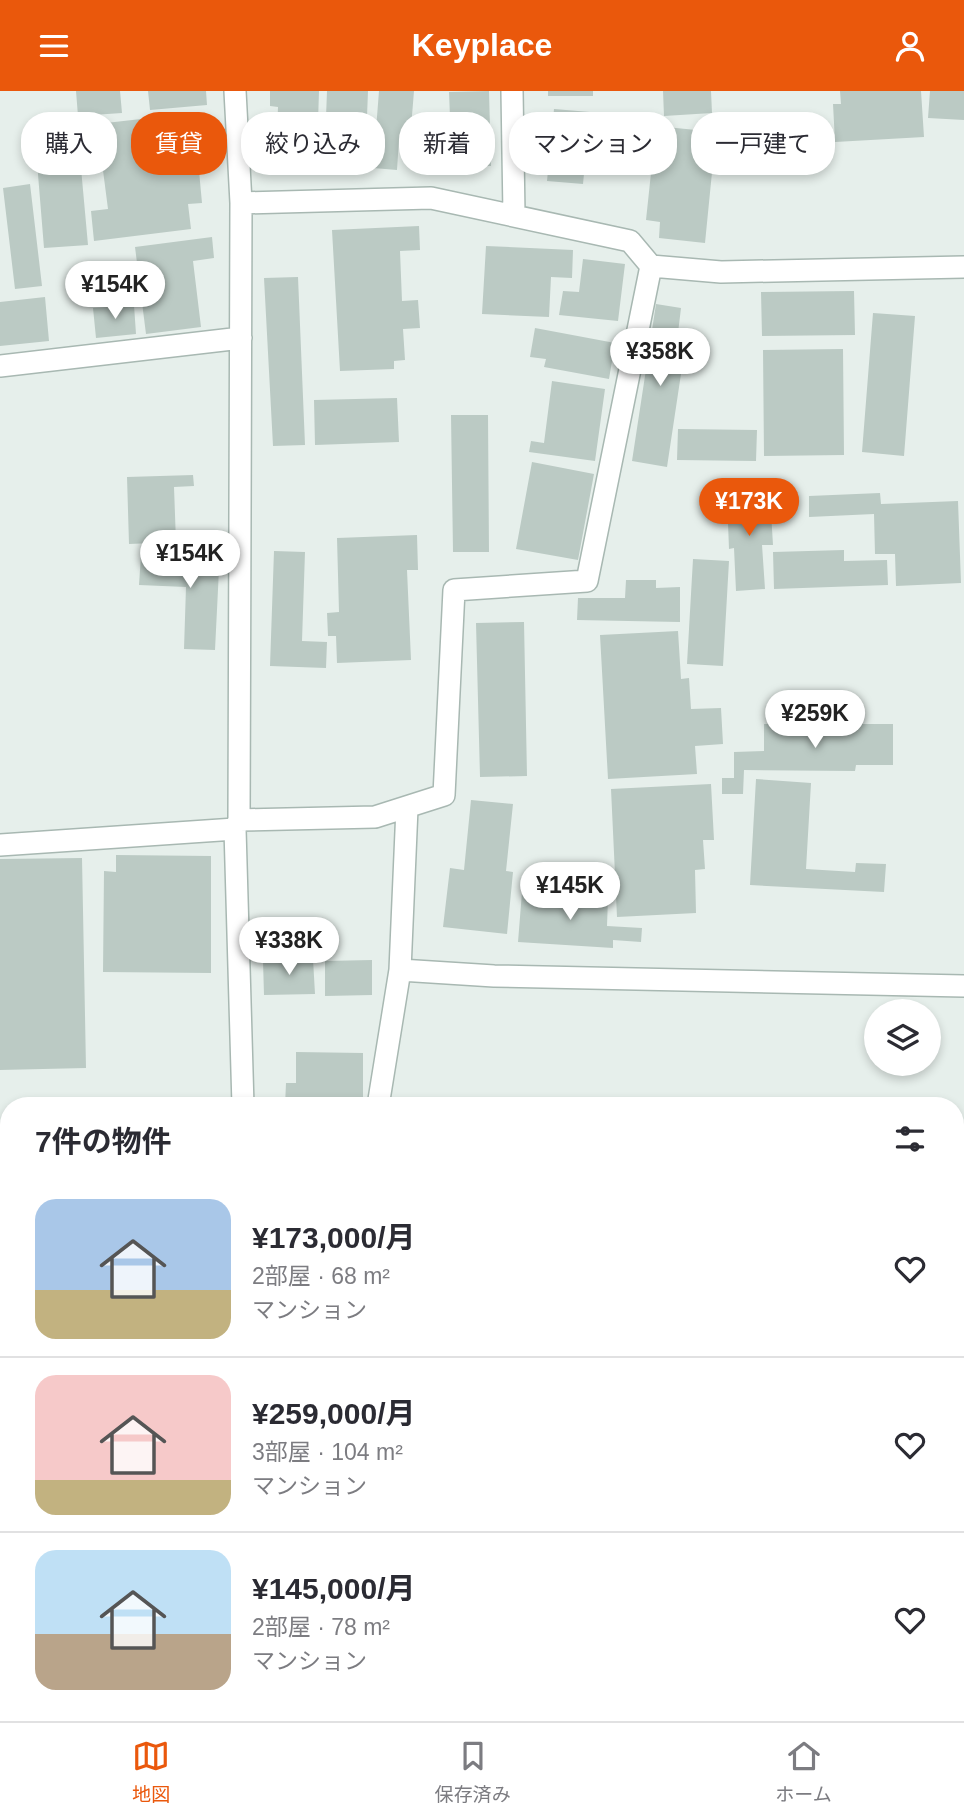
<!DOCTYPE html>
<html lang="ja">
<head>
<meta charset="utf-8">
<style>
  body { margin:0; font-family:Helvetica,"Noto Sans JP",sans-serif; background:#f7f7f7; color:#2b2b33; height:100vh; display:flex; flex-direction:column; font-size:26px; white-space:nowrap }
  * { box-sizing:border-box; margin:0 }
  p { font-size:23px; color:#7c7c81 }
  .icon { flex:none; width:38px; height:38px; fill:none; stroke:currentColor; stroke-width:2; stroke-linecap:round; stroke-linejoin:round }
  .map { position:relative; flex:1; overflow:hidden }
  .details { position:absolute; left:0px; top:1006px; width:964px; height:625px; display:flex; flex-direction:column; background:#fff; border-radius:28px 28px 0 0; box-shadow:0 4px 10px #0003 }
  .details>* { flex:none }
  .top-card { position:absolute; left:21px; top:21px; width:922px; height:63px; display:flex; gap:14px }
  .fabs { position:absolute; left:864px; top:908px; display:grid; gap:14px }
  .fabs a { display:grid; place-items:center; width:77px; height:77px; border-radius:50%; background:#fff; box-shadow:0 4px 10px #0003; font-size:35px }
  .price { position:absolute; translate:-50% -60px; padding:0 16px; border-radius:24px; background:#fff; color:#222; font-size:23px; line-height:46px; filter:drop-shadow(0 2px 4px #0008) }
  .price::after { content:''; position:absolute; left:50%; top:42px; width:21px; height:16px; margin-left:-10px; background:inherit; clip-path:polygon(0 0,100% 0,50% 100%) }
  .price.selected { background:#ea580c; color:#fff }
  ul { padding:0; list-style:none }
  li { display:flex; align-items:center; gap:21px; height:175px; padding:0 35px }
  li+li { border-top:2px solid #e1e1e2 }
  li span { display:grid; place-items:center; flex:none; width:196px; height:140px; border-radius:21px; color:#555 }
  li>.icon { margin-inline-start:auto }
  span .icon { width:84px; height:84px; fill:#fffc; stroke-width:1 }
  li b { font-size:30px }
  h2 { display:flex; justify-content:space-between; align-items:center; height:84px; padding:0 35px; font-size:30px }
  .tag { padding:0 24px; border-radius:28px; background:#fff; box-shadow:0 4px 10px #0003; font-size:24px; line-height:63px }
  .tag.selected { background:#ea580c; color:#fff }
  header { display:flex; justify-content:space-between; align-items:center; height:91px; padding:0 35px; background:#ea580c; color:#fff; font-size:32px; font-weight:700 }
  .tabs { display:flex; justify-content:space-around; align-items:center; height:98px; border-top:2px solid #e1e1e2; background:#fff; font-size:19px; color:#7c7c81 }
  .tabs a { display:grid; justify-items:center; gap:4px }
  .tabs .selected { color:#ea580c }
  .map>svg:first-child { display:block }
  .building { fill:#bbcac4 }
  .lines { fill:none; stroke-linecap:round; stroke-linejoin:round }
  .minor-casing { stroke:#a8b8b2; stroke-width:24 }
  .minor { stroke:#fff; stroke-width:21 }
</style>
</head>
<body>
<header><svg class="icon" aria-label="menu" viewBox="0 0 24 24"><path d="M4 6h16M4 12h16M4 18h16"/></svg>Keyplace<svg class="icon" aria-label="person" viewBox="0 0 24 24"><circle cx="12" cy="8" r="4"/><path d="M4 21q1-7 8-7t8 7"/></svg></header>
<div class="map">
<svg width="964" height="1630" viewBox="0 0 964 1630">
  <rect width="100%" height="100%" fill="#e6efeb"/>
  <path class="building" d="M76 0H120L122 22 78 25Z
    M148 0H206L207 14 150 19Z
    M270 0H319L317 62H276L278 16 270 15Z
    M327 0H368L366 51 348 50 347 80 324 79Z
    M379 0H414L410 49 399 48 397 79 373 77Z
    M489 0 491 75 452 76 449 1Z
    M548 0H593V5H548Z
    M663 0H711L712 22 664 25Z
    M840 0H921L924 46 835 51 833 13H841Z
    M930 0H964V29L928 27Z
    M554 18 590 21 583 93 547 90Z
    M185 23 192 81 199 80 202 112 188 113 191 138 94 150 91 120 108 118 97 33Z
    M656 35 716 41 705 152 659 147 660 131 646 129Z
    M79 55 88 154 44 157 36 59Z
    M30 93 42 195 15 198 3 97Z
    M419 135 420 159 400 160 402 210 418 209 420 237 403 238 405 269 394 270V278L340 280 332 139Z
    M212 146 214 167 193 170 201 236 146 243 135 156Z
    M486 155 573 159 572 187 551 186 549 226 482 223Z
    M583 168 625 173 618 230 559 224 563 200 579 201Z
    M298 186 305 354 273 355 264 187Z
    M854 200 855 244 762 245 761 201Z
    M45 206 49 250 0 255V211Z
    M656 213 681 217 678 242 687 243 667 376 632 370Z
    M134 214 136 243 96 247 93 217Z
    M873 222 915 225 904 365 862 361Z
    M535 237 615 252 609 288 544 276 546 268 530 266Z
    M843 258 844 364 764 365 763 259Z
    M552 290 605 298 595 370 529 361 531 350 544 352Z
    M397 307 399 351 315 354 314 309Z
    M451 324H488L489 461H453Z
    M678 338 757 339 756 370 677 369Z
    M532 371 594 383 578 469 516 458Z
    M193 384 194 395 174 396 176 451 129 453 127 386Z
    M880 402 881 413 958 410 961 492 896 495 895 463H875L874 423 809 426V405Z
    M770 404 773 454H762L765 498 736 500 734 457 729 458 727 406Z
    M417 444 418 479H407L411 569 337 572 336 545H328L327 522 339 521 337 447Z
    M182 456 220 458 215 559 184 558 186 496 139 494 141 464 181 466Z
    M844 459V470L887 469 888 494 774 498 773 461Z
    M274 460 305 461 302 550 327 551 326 577 270 575Z
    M693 468 729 470 723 575 687 573Z
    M626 489H656V497L680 496V531L577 529 578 507H625Z
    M524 531 527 685 480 686 476 532Z
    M678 540 681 588 689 587 691 618 721 617 723 653 695 655 697 683 608 688 600 544Z
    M764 633H893V674H856L855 680 744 679 743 703H722V687H734V661L764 660Z
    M756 688 811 692 806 778 855 781 856 772 886 773 884 801 750 794Z
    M711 693 714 749H703L705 778 695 779 696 822 617 826 611 698Z
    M471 709 513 713 506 780 513 781 507 843 443 836 450 777 464 779Z
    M116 764 211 765V882L103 881 104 780 116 781Z
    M82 767 86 977 0 979V768Z
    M522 801 608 807 607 835 642 837 641 851 613 849V857L518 851Z
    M313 868 315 903 264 904 263 870Z
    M372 869V904L325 905V870Z
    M296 961 363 962V1015H285L286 992H296Z
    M964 1353V1490L956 1491V1354Z
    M670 1622H879V1630H531Z"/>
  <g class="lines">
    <g class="minor-casing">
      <path id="minor" d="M235 0 241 112 239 729 235 738 243 1015
        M512 0 514 123
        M241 112 431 107 630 150 651 175 721 181 964 176
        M0 275 241 247
        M239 729 375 726 444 704 454 499 587 490 651 175
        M0 754 235 738
        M400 879 494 885 964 895
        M378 1015 400 879 407 717
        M261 1622V1630"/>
    </g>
    <use href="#minor" class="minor"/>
  </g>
</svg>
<div class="fabs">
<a><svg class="icon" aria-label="layers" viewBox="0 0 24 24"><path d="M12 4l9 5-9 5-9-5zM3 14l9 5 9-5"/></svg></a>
</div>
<b class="price" style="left:115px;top:230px">¥154K</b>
<b class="price" style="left:660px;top:297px">¥358K</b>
<b class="price selected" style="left:749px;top:447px">¥173K</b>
<b class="price" style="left:190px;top:499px">¥154K</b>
<b class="price" style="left:815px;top:659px">¥259K</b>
<b class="price" style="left:570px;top:831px">¥145K</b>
<b class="price" style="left:289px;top:886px">¥338K</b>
<div class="top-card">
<a class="tag">購入</a>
<a class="tag selected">賃貸</a>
<a class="tag">絞り込み</a>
<a class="tag">新着</a>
<a class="tag">マンション</a>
<a class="tag">一戸建て</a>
</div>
<section class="details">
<h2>7件の物件<svg class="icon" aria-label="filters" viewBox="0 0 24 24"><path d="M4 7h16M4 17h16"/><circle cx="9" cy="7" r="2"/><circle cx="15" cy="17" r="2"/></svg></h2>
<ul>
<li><span style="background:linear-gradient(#a9c7e8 65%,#c2b280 0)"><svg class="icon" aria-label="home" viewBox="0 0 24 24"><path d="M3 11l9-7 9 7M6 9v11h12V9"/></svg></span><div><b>¥173,000/月</b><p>2部屋 · 68 m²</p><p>マンション</p></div><svg class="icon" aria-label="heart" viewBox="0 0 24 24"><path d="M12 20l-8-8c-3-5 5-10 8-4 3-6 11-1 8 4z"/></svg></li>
<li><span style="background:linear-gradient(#f6c9c9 75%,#c2b280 0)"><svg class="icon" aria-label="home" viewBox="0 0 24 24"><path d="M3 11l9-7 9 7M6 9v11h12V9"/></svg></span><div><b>¥259,000/月</b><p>3部屋 · 104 m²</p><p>マンション</p></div><svg class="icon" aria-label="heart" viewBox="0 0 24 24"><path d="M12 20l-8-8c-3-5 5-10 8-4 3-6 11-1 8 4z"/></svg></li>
<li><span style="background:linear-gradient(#bfe0f5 60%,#b9a48a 0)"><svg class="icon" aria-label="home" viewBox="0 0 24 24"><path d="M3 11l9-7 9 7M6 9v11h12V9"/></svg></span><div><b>¥145,000/月</b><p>2部屋 · 78 m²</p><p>マンション</p></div><svg class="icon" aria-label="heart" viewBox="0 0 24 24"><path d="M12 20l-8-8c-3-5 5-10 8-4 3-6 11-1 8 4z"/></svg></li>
</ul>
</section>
</div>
<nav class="tabs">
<a class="selected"><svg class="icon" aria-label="map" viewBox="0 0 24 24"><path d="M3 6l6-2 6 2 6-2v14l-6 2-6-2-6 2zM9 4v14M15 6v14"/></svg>地図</a>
<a><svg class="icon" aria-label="saved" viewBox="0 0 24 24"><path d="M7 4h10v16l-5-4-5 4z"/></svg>保存済み</a>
<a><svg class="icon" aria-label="home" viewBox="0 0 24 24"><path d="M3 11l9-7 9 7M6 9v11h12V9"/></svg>ホーム</a>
</nav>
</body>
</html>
